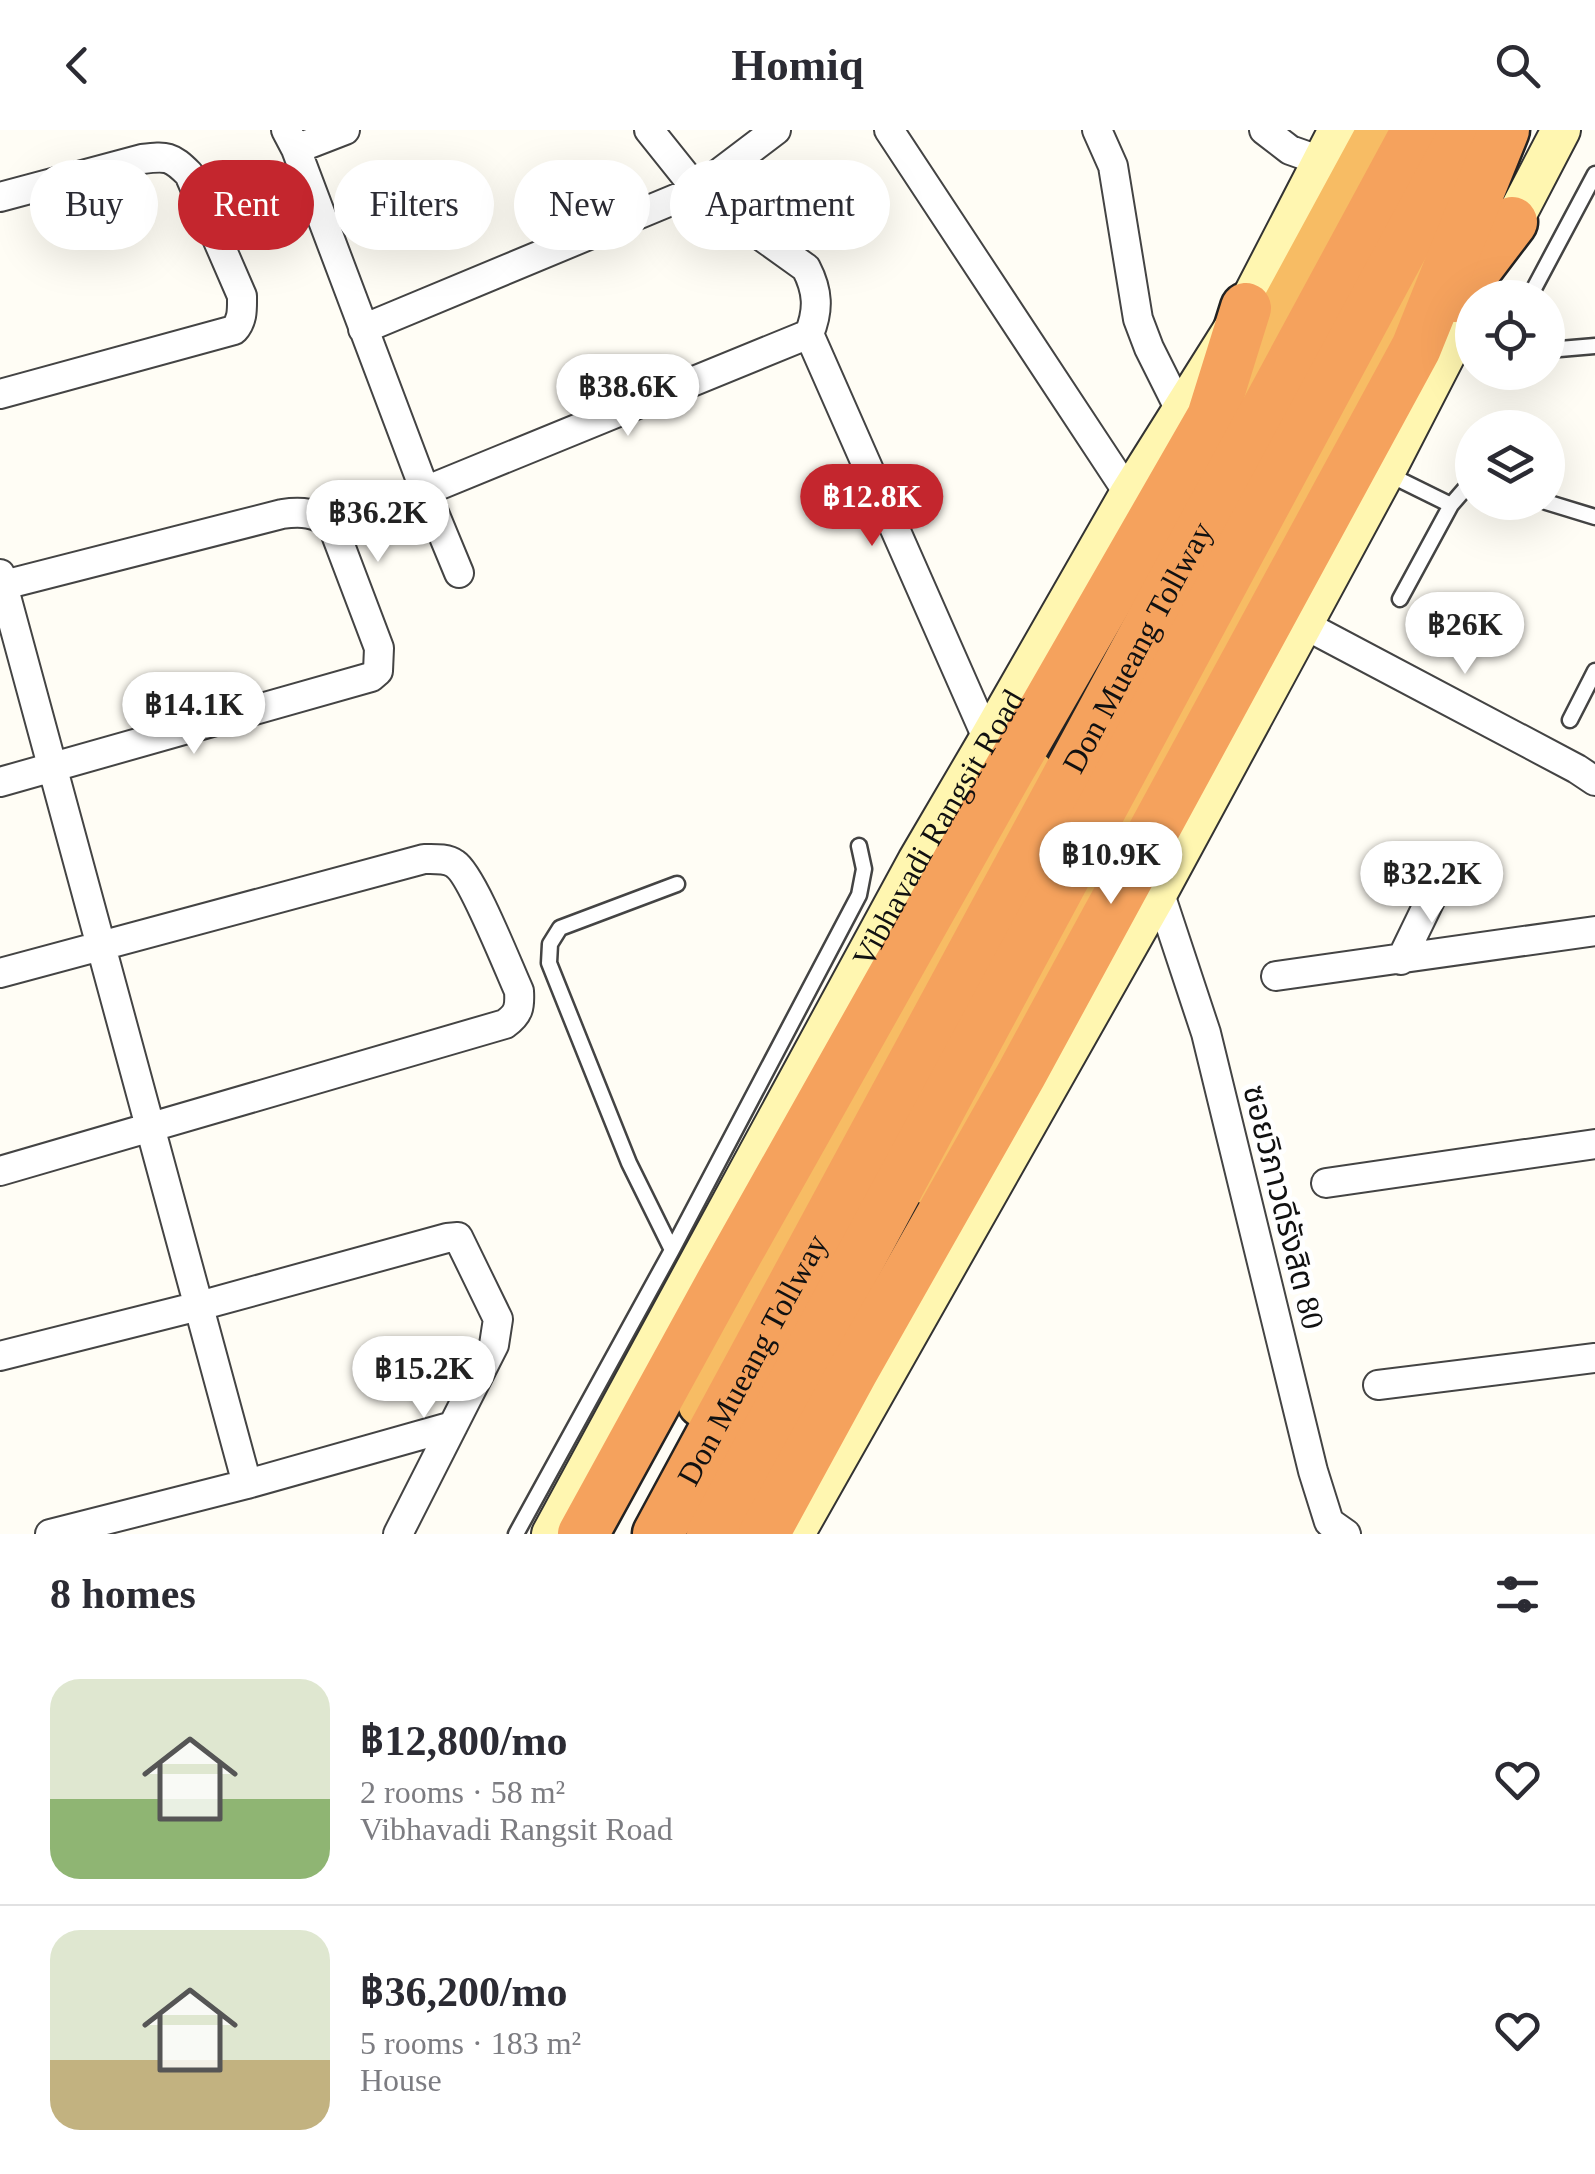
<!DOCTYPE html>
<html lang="en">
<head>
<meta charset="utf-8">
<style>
  body { margin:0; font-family:"Times New Roman","Noto Sans Thai",serif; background:#f7f7f7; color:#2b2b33; height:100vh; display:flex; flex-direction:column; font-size:38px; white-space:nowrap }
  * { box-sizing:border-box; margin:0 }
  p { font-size:32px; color:#7c7c81 }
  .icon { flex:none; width:55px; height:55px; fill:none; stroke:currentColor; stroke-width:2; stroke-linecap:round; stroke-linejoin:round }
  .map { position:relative; height:1404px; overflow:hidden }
  .details { display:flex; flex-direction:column; background:#fff; flex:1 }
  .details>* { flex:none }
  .top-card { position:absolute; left:30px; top:30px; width:1000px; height:90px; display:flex; gap:20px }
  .buttons { position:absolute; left:1455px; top:150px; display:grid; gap:20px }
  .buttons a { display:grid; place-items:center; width:110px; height:110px; border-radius:50%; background:#fff; box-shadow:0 10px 40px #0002; font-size:50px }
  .price { position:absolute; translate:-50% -85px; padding:0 22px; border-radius:35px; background:#fff; color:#222; font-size:32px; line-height:65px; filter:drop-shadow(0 2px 5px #0008) }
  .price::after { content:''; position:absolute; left:50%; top:60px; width:30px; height:22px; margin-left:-15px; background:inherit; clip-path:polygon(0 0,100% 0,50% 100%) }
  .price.selected { background:#c4262e; color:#fff }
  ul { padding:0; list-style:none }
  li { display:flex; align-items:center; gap:30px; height:250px; padding:0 50px }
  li+li { border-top:2px solid #e1e1e2 }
  li span { display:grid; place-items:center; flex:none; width:280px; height:200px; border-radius:30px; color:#555 }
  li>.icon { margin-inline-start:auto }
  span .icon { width:120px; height:120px; fill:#fffc; stroke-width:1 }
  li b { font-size:42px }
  h2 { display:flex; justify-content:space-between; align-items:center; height:120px; padding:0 50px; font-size:42px }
  .pill { padding:0 35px; border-radius:45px; background:#fff; box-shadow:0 10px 40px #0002; font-size:35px; line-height:90px }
  .pill.selected { background:#c4262e; color:#fff }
  header { display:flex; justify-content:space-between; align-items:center; height:130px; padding:0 50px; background:#fff; font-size:45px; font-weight:600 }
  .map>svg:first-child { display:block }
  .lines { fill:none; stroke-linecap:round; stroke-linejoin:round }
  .service-casing { stroke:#444; stroke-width:19 }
  .minor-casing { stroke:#444; stroke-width:32 }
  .secondary-casing { stroke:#333; stroke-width:42 }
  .trunk-casing { stroke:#222; stroke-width:50 }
  .motorway-casing { stroke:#222; stroke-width:55 }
  .service { stroke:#fff; stroke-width:14 }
  .minor { stroke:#fff; stroke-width:28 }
  .secondary { stroke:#fff6b0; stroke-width:38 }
  .trunk { stroke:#f7bc64; stroke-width:45 }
  .motorway { stroke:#f5a25d; stroke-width:50 }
  .labels { text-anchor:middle; stroke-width:10; stroke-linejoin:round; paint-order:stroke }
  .street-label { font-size:32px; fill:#111; stroke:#fff }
</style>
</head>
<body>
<header><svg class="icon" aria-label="back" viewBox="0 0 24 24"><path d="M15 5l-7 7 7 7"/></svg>Homiq<svg class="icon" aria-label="search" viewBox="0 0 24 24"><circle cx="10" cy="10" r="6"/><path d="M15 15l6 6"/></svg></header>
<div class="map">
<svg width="1595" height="1404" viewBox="0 0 1595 1404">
  <rect width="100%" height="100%" fill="#fffdf5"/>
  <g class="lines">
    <g class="service-casing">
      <path id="service" d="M1529 168 1595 44
        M1548 220 1595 216
        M1386 343 1451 375 1464 360 1472 357
        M1546 372 1595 387
        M1400 469 1451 375
        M1570 590 1595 541
        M672 1120 629 1033 549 833 550 814 560 798 677 754
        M516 1404 672 1120 859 765 864 739 859 716"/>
    </g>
    <g class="minor-casing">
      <path id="minor" d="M286 0 296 19 425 361 459 443
        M889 0 1129 364
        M1097 0 1113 36 1138 189 1149 218 1180 280
        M1264 0 1290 20 1321 31
        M296 19 345 0
        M0 67 142 29C167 26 171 26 189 44L242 166C242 179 243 190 234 200L0 264
        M363 199 697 60 776 0
        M809 204 988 610
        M425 361 809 204C819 180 818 161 806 138L697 60 649 0
        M0 444 247 1354
        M0 456 282 384C303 381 315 383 332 394L379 518 378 541 371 547 0 652
        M1303 494 1577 639 1595 651
        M1159 761 1206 903 1313 1341 1329 1392 1346 1404
        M1401 830 1450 729
        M0 843 424 729C434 729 447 728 455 734 472 745 508 837 519 861 520 877 519 884 505 894L0 1041
        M1276 846 1595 801
        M1326 1053 1595 1014
        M0 1226 199 1176 447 1108 458 1107 498 1189 494 1215 398 1404
        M1378 1255 1595 1228
        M50 1404 247 1354 453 1296"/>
    </g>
    <g class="secondary-casing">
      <g id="secondary">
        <path d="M1502 113 1561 0"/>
        <path id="s1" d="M551 1404 917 731 988 610 1129 364 1246 178 1338 0"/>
        <path d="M795 1404 1159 761 1385 343 1472 174"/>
      </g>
    </g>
    <g class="trunk-casing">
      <path id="trunk" d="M1228 280 1380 0
        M926 1051 975 972 1436 120
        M701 1274 1033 645"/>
    </g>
    <g class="motorway-casing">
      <g id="motorway">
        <path d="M1455 167 1512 92"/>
        <path d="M583 1404 724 1147 1004 649 1212 287 1246 178"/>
        <path id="s2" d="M658 1404 1417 0"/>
        <path d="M712 1404 1466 0"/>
        <path d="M764 1404 853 1241 1022 943 1416 218 1504 0"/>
      </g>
    </g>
    <use href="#service" class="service"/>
    <use href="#minor" class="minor"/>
    <use href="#secondary" class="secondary"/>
    <use href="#trunk" class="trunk"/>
    <use href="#motorway" class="motorway"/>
  </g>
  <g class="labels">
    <g class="street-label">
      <text dy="11" stroke="none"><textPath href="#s2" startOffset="1008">Don Mueang Tollway</textPath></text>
      <text dy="11" stroke="none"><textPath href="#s1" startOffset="805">Vibhavadi Rangsit Road</textPath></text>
      <text transform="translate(1284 1077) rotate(76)" y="11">ซอยวิภาวดีรังสิต 80</text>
      <text dy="11" stroke="none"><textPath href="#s2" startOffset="198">Don Mueang Tollway</textPath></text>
    </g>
  </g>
</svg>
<div class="buttons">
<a><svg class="icon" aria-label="locate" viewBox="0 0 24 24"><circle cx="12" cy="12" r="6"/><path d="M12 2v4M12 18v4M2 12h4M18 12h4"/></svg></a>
<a><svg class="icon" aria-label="layers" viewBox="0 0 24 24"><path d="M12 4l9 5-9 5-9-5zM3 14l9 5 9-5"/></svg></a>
</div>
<b class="price" style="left:628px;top:309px">฿38.6K</b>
<b class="price selected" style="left:872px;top:419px">฿12.8K</b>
<b class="price" style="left:378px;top:435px">฿36.2K</b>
<b class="price" style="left:1465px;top:547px">฿26K</b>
<b class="price" style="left:194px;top:627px">฿14.1K</b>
<b class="price" style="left:1111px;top:777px">฿10.9K</b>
<b class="price" style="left:1432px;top:796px">฿32.2K</b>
<b class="price" style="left:424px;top:1291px">฿15.2K</b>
<div class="top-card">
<a class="pill">Buy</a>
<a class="pill selected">Rent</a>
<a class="pill">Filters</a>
<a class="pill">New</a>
<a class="pill">Apartment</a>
</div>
</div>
<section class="details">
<h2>8 homes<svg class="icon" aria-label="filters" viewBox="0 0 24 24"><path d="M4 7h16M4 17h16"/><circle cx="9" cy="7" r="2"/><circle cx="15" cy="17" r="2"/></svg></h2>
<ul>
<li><span style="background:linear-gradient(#dfe7d0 60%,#8fb573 0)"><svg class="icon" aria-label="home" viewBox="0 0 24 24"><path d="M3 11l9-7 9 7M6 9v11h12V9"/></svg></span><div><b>฿12,800/mo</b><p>2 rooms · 58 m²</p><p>Vibhavadi Rangsit Road</p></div><svg class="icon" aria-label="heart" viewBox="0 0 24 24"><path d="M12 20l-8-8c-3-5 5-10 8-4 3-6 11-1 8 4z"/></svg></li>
<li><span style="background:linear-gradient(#dfe7d0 65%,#c2b280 0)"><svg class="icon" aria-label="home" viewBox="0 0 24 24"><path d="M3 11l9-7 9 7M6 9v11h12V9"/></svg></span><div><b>฿36,200/mo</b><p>5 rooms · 183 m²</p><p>House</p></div><svg class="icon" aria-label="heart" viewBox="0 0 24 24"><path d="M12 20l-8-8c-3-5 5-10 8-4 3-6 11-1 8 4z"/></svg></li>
</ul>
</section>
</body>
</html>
